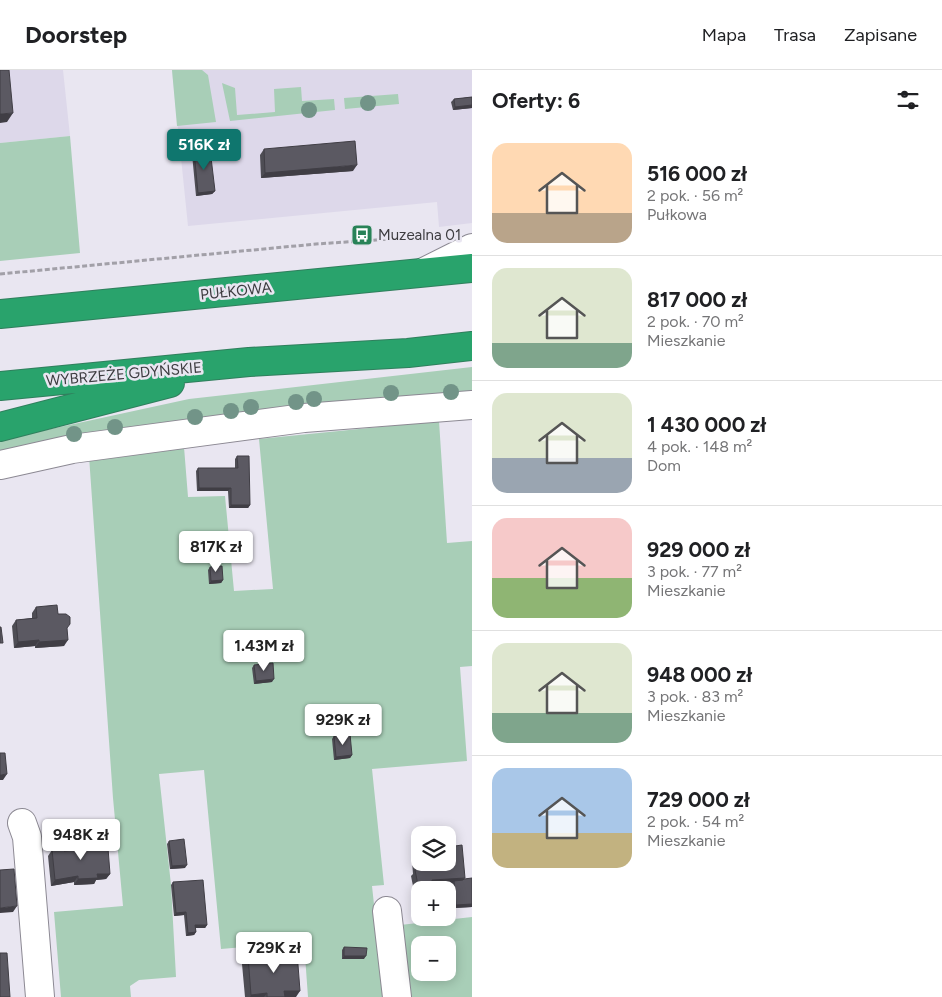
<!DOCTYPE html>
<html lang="pl">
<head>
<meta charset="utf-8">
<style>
  body { margin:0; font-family:Figtree,sans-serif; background:#f2f2f2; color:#202124; height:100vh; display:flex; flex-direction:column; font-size:19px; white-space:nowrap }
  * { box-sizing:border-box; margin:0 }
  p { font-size:16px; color:#757577 }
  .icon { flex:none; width:28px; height:28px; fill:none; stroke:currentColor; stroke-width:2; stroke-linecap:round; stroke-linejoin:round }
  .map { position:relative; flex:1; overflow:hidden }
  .panel { display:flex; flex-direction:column; background:#fff; width:470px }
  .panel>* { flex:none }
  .buttons { position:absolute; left:411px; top:756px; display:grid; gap:10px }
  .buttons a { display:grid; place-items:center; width:45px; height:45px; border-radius:10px; background:#fff; box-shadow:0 2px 12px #0003; font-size:25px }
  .price { position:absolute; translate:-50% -42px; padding:0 11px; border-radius:5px; background:#fff; color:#222; font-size:16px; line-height:32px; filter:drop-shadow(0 1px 2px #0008) }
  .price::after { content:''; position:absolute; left:50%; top:30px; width:15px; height:11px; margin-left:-8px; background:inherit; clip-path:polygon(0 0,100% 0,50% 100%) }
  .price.selected { background:#0f766e; color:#fff }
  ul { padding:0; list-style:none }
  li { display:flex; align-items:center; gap:15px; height:125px; padding:0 20px }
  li+li { border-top:1px solid #e0e0e0 }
  li span { display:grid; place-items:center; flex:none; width:140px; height:100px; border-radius:15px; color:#555 }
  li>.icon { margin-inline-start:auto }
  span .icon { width:60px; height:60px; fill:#fffc; stroke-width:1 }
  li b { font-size:21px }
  h2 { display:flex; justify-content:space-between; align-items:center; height:60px; padding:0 20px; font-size:21px }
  header { display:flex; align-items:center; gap:30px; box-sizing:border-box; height:70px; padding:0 25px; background:#fff; border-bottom:1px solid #e0e0e0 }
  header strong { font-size:24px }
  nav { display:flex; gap:28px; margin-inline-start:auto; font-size:18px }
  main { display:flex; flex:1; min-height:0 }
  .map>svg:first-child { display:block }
  .built { fill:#ddd8ea }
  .green { fill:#a8ceb7; fill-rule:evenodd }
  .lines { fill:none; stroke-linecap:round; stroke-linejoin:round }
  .minor-casing { stroke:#8c8993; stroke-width:30 }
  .highway-casing { stroke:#307f5d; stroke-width:30 }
  .path { stroke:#a2a0a8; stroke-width:3; stroke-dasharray:5 2.5; stroke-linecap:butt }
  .minor { stroke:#fff; stroke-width:28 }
  .highway { stroke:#29a36c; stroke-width:28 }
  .tree { fill:#729488 }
  .wall { fill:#4e4d54 }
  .shaded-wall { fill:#403e45 }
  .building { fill:#5b5962; stroke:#403e45 }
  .labels { text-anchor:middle; stroke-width:5; stroke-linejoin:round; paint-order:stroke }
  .poi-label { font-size:15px; fill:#3d3c40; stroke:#e9e6f1; text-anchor:start }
  .street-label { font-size:15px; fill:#3d3c40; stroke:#e9e6f1 }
</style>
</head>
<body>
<header>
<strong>Doorstep</strong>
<nav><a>Mapa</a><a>Trasa</a><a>Zapisane</a></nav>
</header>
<main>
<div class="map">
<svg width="472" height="927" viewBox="0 0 472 927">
  <rect width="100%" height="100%" fill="#e9e6f1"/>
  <path class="built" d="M0 0H63L70 66 0 73Z
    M172 0H472V153L439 157 437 132 188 156Z"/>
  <path class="green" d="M172 0H202L208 5 216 52 177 56Z
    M222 13 235 18 237 45 275 42 274 19 301 17 302 31 334 29 335 40 230 51Z
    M398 24 399 34 345 39 344 28Z
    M70 66 80 183 0 191V73Z
    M472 297V328L0 385V370L189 329Z
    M439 351 447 473 472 471V596L460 597 467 691 372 699 384 815 372 816 384 927H308L304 872 221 879 204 700 159 704 171 815 176 907 139 910 130 916 131 927H61L54 842 123 836 113 728 89 386 184 377 188 427 225 426 234 521 273 519 259 369Z
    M472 847V927H408L400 855ZM420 875H448V902H420Z"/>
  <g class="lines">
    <g class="minor-casing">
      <path id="minor" d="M424 202 472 178
        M0 395 72 379 304 348 472 335
        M22 753 27 767 40 927
        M387 841 397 927"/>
    </g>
    <g class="highway-casing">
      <path id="highway" d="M0 244 472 198
        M0 316 249 292 408 283 472 276
        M0 357 170 313"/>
    </g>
    <path class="path" d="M0 204 316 174 437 166"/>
    <use href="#minor" class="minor"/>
    <use href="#highway" class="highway"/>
  </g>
  <g class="tree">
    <circle cx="368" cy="33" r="8"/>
    <circle cx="309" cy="40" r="8"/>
    <circle cx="451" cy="322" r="8"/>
    <circle cx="391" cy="323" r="8"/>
    <circle cx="314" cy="329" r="8"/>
    <circle cx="296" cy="332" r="8"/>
    <circle cx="251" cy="337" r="8"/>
    <circle cx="231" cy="341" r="8"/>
    <circle cx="195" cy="347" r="8"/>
    <circle cx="115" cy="357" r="8"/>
    <circle cx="74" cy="364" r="8"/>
  </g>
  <path class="wall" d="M472 27V38L453 40 451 32 454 29Z
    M264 79 353 101 261 108 260 85Z
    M194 81 215 121 212 124 196 126 192 84Z
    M237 386 250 435 248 438H229L228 421H197L196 401 198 398H235V389Z
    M210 497 223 510 221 513 209 514 208 500Z
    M36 537 67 559 64 576 35 578V576L14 578 12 556 16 550 32 548V543Z
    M254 595 272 612 254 614 252 598Z
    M334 666 352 685 350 688 334 690 332 669Z
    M169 771 185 798 170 799 167 774Z
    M75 776 96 778 110 804 106 809 96 810 94 814 74 815V812L51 816 48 786 52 780 64 781 72 780Z
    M416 786 464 809 472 837 454 838 452 814 431 816 428 820 414 821 411 806 413 804 412 791Z
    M173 812 207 855 205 858H196V862L194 865 186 866 184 845 174 846 171 815Z
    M344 877 364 889H342V880Z
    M248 886 296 927H245L242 894Z"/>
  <path class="shaded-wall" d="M472 35V38L453 40 455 37Z
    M13 43 7 52 0 53V44Z
    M357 95 353 101 261 108 265 103Z
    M215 121 212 124 196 126 198 123Z
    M199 418H231L228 421H197Z
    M231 435H250L248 438H229Z
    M223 510 221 513 209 514 211 511Z
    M39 570 35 576 14 578 18 572Z
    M68 570 64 576 35 578 39 572Z
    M274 609 272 612 254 614 256 611Z
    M352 685 350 688 334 690 336 687Z
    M7 704 3 710H0V705Z
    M187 795 185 798 170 799 172 796Z
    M97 804H110L106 809 96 810 94 814 74 815 78 809Z
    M78 806 74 812 51 816 55 810Z
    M465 808 461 813 454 811 452 814 431 816 428 820H420V821H414L418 815 432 810Z
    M472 834V837L454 838 456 835Z
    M17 836 13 842 0 843V838Z
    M186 842 184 845 174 846 176 843Z
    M195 855H207L205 858H193Z
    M196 862 194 865 186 866 188 863Z
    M344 886H366L364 889H342Z
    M284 921H300L296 927H280Z
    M267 923 264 927H250L251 925Z"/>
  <path class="building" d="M0 0H9L13 43 0 44Z
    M472 27V35L455 37 454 29Z
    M355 71 357 95 265 103 264 79Z
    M210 79 215 121 198 123 194 81Z
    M237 386H249L250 435H231V418H199L198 398H238Z
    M222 496 223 510 211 511 210 497Z
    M57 535 58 544H66L70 547V554L67 558 68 570 39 572V570L18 572 16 550 37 548 36 537Z
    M0 557H1L3 573H0Z
    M273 593 274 609 256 611 254 595Z
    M350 664 352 685 336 687 334 666Z
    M0 683H5L7 704 0 705Z
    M80 769H89L95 774 96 778H108L110 804H97L98 808 78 809V806L55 810 52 780 64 779V781L75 780V776Z
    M184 769 187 795 172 796 169 771Z
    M462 775 465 808 432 810V814L418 815 415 800 417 799 416 786 420 785V792H448V777Z
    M14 799 17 836 0 838V800Z
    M472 808V834L456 835 454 811 463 810 464 809Z
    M203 810 207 855H195L196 862 188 863 186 842 176 843 173 812Z
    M344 877 367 878 366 886H344Z
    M297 882 300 921H284L285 927H267V923L251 925 248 886Z
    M0 883H7L10 927H0Z"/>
  <defs>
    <g id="bus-square" transform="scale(1.125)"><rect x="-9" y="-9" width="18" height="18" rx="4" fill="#288257" stroke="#e9e6f1"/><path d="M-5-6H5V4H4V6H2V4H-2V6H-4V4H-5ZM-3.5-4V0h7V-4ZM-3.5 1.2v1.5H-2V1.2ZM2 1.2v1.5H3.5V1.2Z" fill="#fff"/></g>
  </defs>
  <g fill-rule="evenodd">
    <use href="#bus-square" x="362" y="165"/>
  </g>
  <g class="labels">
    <g class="poi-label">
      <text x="378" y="170">Muzealna 01</text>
    </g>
    <g class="street-label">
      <text transform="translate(236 221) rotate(-6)" y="5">PUŁKOWA</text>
      <text transform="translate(124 304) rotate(-5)" y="5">WYBRZEŻE GDYŃSKIE</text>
    </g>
  </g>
</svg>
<div class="buttons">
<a><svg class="icon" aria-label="layers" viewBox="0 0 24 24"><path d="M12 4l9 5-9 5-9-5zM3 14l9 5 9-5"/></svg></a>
<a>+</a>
<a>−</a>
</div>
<b class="price selected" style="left:204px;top:101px">516K zł</b>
<b class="price" style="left:216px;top:503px">817K zł</b>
<b class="price" style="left:264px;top:602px">1.43M zł</b>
<b class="price" style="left:343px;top:676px">929K zł</b>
<b class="price" style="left:81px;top:791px">948K zł</b>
<b class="price" style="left:274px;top:904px">729K zł</b>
</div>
<section class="panel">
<h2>Oferty: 6<svg class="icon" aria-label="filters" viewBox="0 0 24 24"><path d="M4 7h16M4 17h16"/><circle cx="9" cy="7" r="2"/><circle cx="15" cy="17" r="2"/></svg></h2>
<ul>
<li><span style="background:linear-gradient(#ffd9b3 70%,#b9a48a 0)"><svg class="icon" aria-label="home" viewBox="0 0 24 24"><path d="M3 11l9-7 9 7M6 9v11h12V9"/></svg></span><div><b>516 000 zł</b><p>2 pok. · 56 m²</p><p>Pułkowa</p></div></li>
<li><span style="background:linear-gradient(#dfe7d0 75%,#7fa58c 0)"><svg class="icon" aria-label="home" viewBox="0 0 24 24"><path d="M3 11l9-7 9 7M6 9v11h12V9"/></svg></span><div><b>817 000 zł</b><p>2 pok. · 70 m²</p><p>Mieszkanie</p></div></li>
<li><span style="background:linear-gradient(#dfe7d0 65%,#9aa5b1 0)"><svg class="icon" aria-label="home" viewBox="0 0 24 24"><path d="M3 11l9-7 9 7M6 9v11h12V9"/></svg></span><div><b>1 430 000 zł</b><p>4 pok. · 148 m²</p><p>Dom</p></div></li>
<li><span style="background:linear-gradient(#f6c9c9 60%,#8fb573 0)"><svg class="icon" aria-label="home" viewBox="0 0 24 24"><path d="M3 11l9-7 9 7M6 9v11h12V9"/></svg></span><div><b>929 000 zł</b><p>3 pok. · 77 m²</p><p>Mieszkanie</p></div></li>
<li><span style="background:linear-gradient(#dfe7d0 70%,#7fa58c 0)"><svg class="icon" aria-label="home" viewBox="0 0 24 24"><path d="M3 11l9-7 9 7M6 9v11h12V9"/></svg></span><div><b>948 000 zł</b><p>3 pok. · 83 m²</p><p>Mieszkanie</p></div></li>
<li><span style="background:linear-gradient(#a9c7e8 65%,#c2b280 0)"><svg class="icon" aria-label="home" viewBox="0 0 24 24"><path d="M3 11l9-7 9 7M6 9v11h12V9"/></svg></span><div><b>729 000 zł</b><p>2 pok. · 54 m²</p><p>Mieszkanie</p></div></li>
</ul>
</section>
</main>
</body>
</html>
